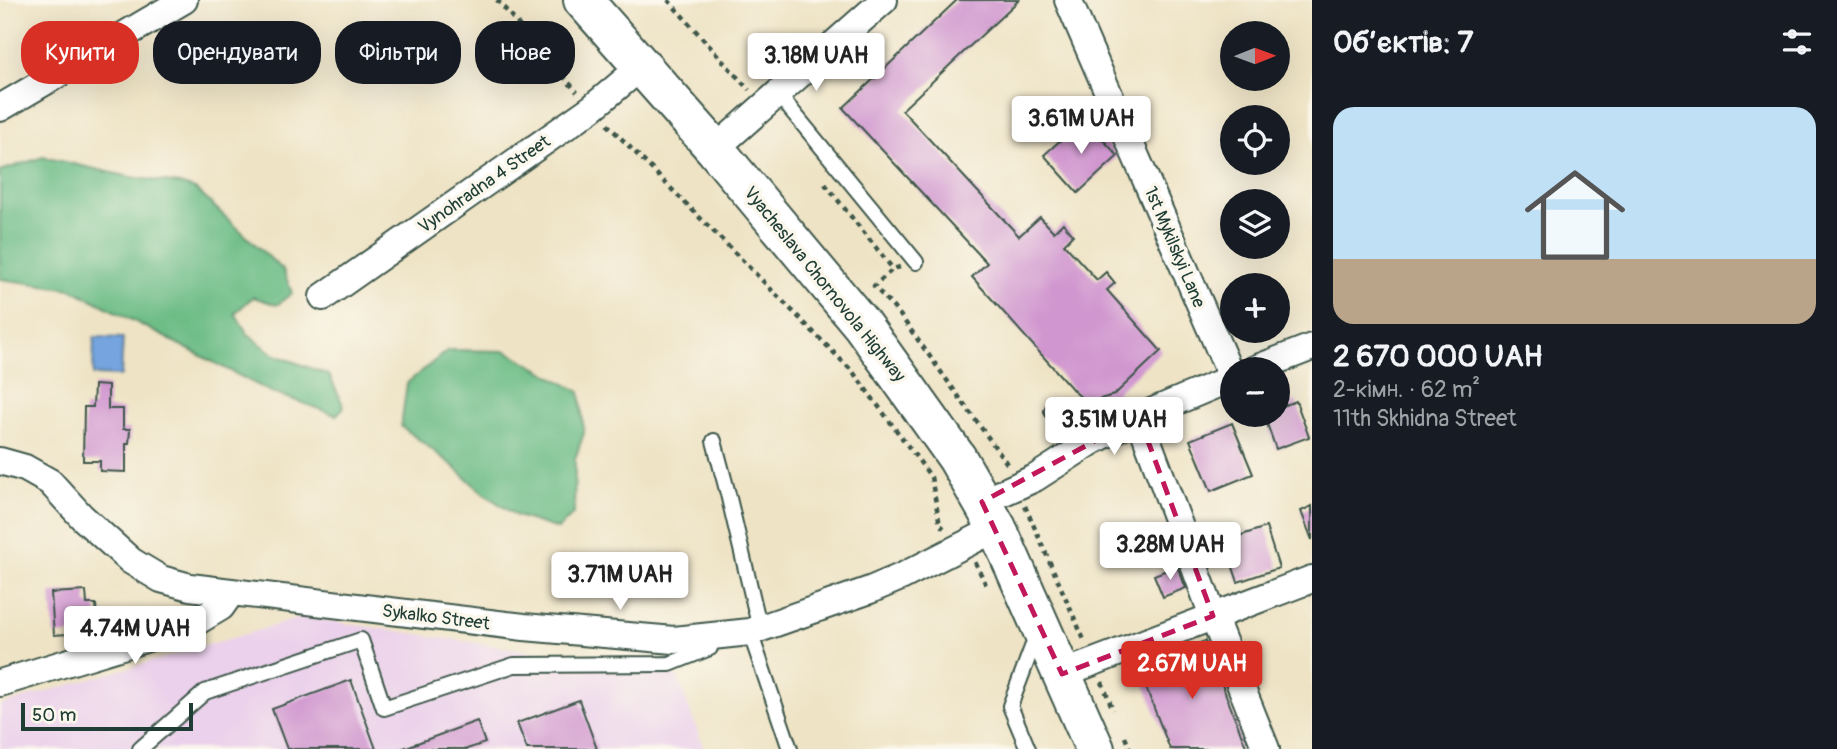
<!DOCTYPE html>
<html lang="uk">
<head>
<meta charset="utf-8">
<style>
  body { margin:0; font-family:Pangolin,sans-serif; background:#242831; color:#f1f3f6; height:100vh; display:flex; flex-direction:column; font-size:26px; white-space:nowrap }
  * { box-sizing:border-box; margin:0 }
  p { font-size:23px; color:#9ea1a6 }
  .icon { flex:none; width:38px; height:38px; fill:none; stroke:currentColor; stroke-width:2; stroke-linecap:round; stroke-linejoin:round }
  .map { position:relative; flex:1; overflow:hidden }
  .drawer { display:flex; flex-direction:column; background:#171b24; width:525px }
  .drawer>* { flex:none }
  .banner { position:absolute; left:21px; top:21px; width:665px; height:63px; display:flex; gap:14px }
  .needle { width:46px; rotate:89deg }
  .fabs { position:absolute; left:1220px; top:21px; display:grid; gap:14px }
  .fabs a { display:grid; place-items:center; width:70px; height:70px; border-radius:50%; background:#171b24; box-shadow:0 7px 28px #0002; font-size:35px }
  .scale { position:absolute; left:21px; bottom:18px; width:172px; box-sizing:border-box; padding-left:7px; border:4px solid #1f3d34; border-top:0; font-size:19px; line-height:24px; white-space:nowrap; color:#1f3d34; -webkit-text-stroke:5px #fbf7ec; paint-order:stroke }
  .price { position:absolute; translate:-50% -60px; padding:0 16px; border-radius:7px; background:#fff; color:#222; font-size:23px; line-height:46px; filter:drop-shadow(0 2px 4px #0008) }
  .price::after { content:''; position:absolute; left:50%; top:42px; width:21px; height:16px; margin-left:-10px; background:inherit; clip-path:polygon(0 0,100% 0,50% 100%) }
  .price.current { background:#d93025; color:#fff }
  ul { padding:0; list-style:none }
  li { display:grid; align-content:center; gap:14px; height:371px; padding:0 21px }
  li+li { border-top:2px solid #363941 }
  li span { display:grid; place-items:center; height:217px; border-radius:21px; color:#555 }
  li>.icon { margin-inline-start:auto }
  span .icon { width:126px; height:126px; fill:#fffc; stroke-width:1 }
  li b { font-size:30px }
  h2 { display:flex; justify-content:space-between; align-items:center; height:84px; padding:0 21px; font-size:30px }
  .chip { padding:0 24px; border-radius:28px; background:#171b24; box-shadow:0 7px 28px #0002; font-size:24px; line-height:63px }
  .chip.current { background:#d93025; color:#fff }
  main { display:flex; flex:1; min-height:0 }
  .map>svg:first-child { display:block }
  .built { fill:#ebd1eb }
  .forest { fill:#6ebd87; stroke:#467d5e; stroke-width:2 }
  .water { fill:#75a4de; stroke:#4a7089; stroke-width:2 }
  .building { fill:#d096cf }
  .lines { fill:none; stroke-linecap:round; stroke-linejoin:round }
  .lane-casing { stroke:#3e564a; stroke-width:18 }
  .street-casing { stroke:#3e564a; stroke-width:30 }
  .primary-casing { stroke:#3e564a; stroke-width:42 }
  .path { stroke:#3e564a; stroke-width:4.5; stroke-dasharray:5 5; stroke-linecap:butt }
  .lane { stroke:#fff; stroke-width:14 }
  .street { stroke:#fff; stroke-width:26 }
  .primary { stroke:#fff; stroke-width:38 }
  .marked { fill:none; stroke:#c2185b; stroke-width:5; stroke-dasharray:14 9; stroke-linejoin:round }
  .labels { text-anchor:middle; stroke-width:7; stroke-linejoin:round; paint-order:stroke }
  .street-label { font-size:18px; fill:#1f3d34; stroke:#fbf7ec }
</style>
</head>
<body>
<main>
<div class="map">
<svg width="1312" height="749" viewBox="0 0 1312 749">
  <rect width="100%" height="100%" fill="#fbf7ec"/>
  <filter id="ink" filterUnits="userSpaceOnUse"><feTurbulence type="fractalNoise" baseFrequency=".0143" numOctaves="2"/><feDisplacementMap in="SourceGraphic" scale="14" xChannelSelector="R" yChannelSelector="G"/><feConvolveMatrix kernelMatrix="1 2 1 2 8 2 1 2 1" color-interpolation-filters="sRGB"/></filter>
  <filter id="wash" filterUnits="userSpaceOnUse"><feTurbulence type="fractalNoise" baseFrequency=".00686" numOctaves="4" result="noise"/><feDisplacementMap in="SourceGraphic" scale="28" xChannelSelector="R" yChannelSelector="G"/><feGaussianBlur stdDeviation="1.57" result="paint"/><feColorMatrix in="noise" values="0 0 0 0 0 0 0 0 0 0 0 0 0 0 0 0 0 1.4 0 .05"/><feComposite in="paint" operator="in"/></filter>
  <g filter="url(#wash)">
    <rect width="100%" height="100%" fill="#eee3c5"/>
    <path class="built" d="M304 617 668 672 678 678 704 749H0V705Z"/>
    <path class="forest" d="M43 157 130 177 179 184 195 189 283 270 292 293 277 305 253 297 235 313 247 333 273 354 329 375 344 407 336 415 269 391 72 289 0 279V171Z
      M448 350 506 351 580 392 584 433 575 459 574 513 558 529 517 516 483 493 451 464 401 426 407 383Z"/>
    <path class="water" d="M94 337 123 338 121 376 93 375Z"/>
    <g id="blocks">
      <path class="building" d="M957 0H1019L902 110 1019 236 1040 217 1054 232 1063 223 1073 235 1064 244 1097 280 1106 272 1115 283 1107 290 1161 351 1114 395 1093 401 1083 399 1074 391 972 277 987 263 843 108Z
        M1084 119 1118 156 1078 193 1044 155Z
        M94 385 108 386V409H123V429H130L129 444H126V472L100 471V461H83L84 407H93Z
        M1296 401 1309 437 1276 449 1264 415H1278V408Z
        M1232 423 1253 474 1211 491 1190 440Z
        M1312 506V540L1301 511Z
        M1266 527 1279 568 1238 582 1224 541Z
        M1177 566 1186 588 1163 597 1154 575Z
        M86 591 87 604H96L98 632 54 635 51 593Z
        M1205 641 1247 749H1170L1138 667Z
        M351 680 376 749H287L272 709Z
        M579 700 597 749H527L517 723Z
        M477 721 485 743 467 749H401Z"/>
    </g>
  </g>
  <g filter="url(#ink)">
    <use href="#blocks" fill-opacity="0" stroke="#3e564a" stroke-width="2"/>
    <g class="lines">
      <g class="lane-casing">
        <path id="lane" d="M778 94 916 262
          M1052 411 1079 450
          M714 441 728 494 760 629
          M750 632 790 749
          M140 749 205 692 361 640 384 708 514 665 670 664 710 648 713 635
          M1028 749 1010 706 1037 634"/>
      </g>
      <g class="street-casing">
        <path id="street" d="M1068 0 1232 378
          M0 108 184 0
          M715 149 884 0
          M323 297 592 108 642 66
          M1255 369 1312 347
          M1139 417 1213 616 1266 749
          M0 461 25 468 50 482 82 517 131 561 161 579 190 587 524 627 674 640 750 632 870 590 903 576 997 528
          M982 502 1035 478 1091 442 1139 417 1232 378
          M1062 674 1312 579
          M0 683 191 625 221 607 231 593"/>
      </g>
      <g class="primary-casing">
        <path id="primary" d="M583 0 715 149 862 325 957 458 997 528 1095 749"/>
      </g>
      <path class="path" d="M497 0 577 92
        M668 0 749 90
        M607 124 853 372 931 477 940 525 944 528
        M825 184 893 269
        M900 267 893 269 874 286 900 315 1008 465
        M1025 506 1085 642
        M975 562 988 589
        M1102 682 1113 710
        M1125 737 1130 749"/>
      <use href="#lane" class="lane"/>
      <use href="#street" class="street"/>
      <use href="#primary" class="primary"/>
    </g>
  </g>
  <path class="marked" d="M1139 417 1213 616 1062 674 982 502Z"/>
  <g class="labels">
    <g class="street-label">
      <text transform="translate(484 184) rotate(-35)" y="6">Vynohradna 4 Street</text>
      <text transform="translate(1175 247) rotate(67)" y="6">1st Mykilskyi Lane</text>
      <text transform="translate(825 284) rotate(51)" y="6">Vyacheslava Chornovola Highway</text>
      <text transform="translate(436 617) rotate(7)" y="6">Sykalko Street</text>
    </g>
  </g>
</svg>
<div class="fabs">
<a><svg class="needle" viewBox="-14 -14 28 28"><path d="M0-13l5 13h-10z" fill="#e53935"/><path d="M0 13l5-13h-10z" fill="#9ea1a6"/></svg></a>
<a><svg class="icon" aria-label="locate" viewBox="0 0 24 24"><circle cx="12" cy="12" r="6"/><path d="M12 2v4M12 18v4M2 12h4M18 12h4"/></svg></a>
<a><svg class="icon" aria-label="layers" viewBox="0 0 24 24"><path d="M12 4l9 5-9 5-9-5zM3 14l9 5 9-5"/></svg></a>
<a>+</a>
<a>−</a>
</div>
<div class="scale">50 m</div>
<b class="price" style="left:816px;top:93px">3.18M UAH</b>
<b class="price" style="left:1081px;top:156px">3.61M UAH</b>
<b class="price" style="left:1114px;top:457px">3.51M UAH</b>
<b class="price" style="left:1170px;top:582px">3.28M UAH</b>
<b class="price" style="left:620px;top:612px">3.71M UAH</b>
<b class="price" style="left:135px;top:666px">4.74M UAH</b>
<b class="price current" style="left:1192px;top:701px">2.67M UAH</b>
<div class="banner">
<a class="chip current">Купити</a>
<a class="chip">Орендувати</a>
<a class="chip">Фільтри</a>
<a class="chip">Нове</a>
</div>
</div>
<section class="drawer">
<h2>Об’єктів: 7<svg class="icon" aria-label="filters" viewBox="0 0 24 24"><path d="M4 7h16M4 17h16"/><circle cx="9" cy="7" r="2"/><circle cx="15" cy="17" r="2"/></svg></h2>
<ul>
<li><span style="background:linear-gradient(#bfe0f5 70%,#b9a48a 0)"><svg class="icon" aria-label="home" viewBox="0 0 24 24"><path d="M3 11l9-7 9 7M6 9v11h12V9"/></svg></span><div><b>2 670 000 UAH</b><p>2-кімн. · 62 m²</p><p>11th Skhidna Street</p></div></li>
</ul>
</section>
</main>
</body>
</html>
